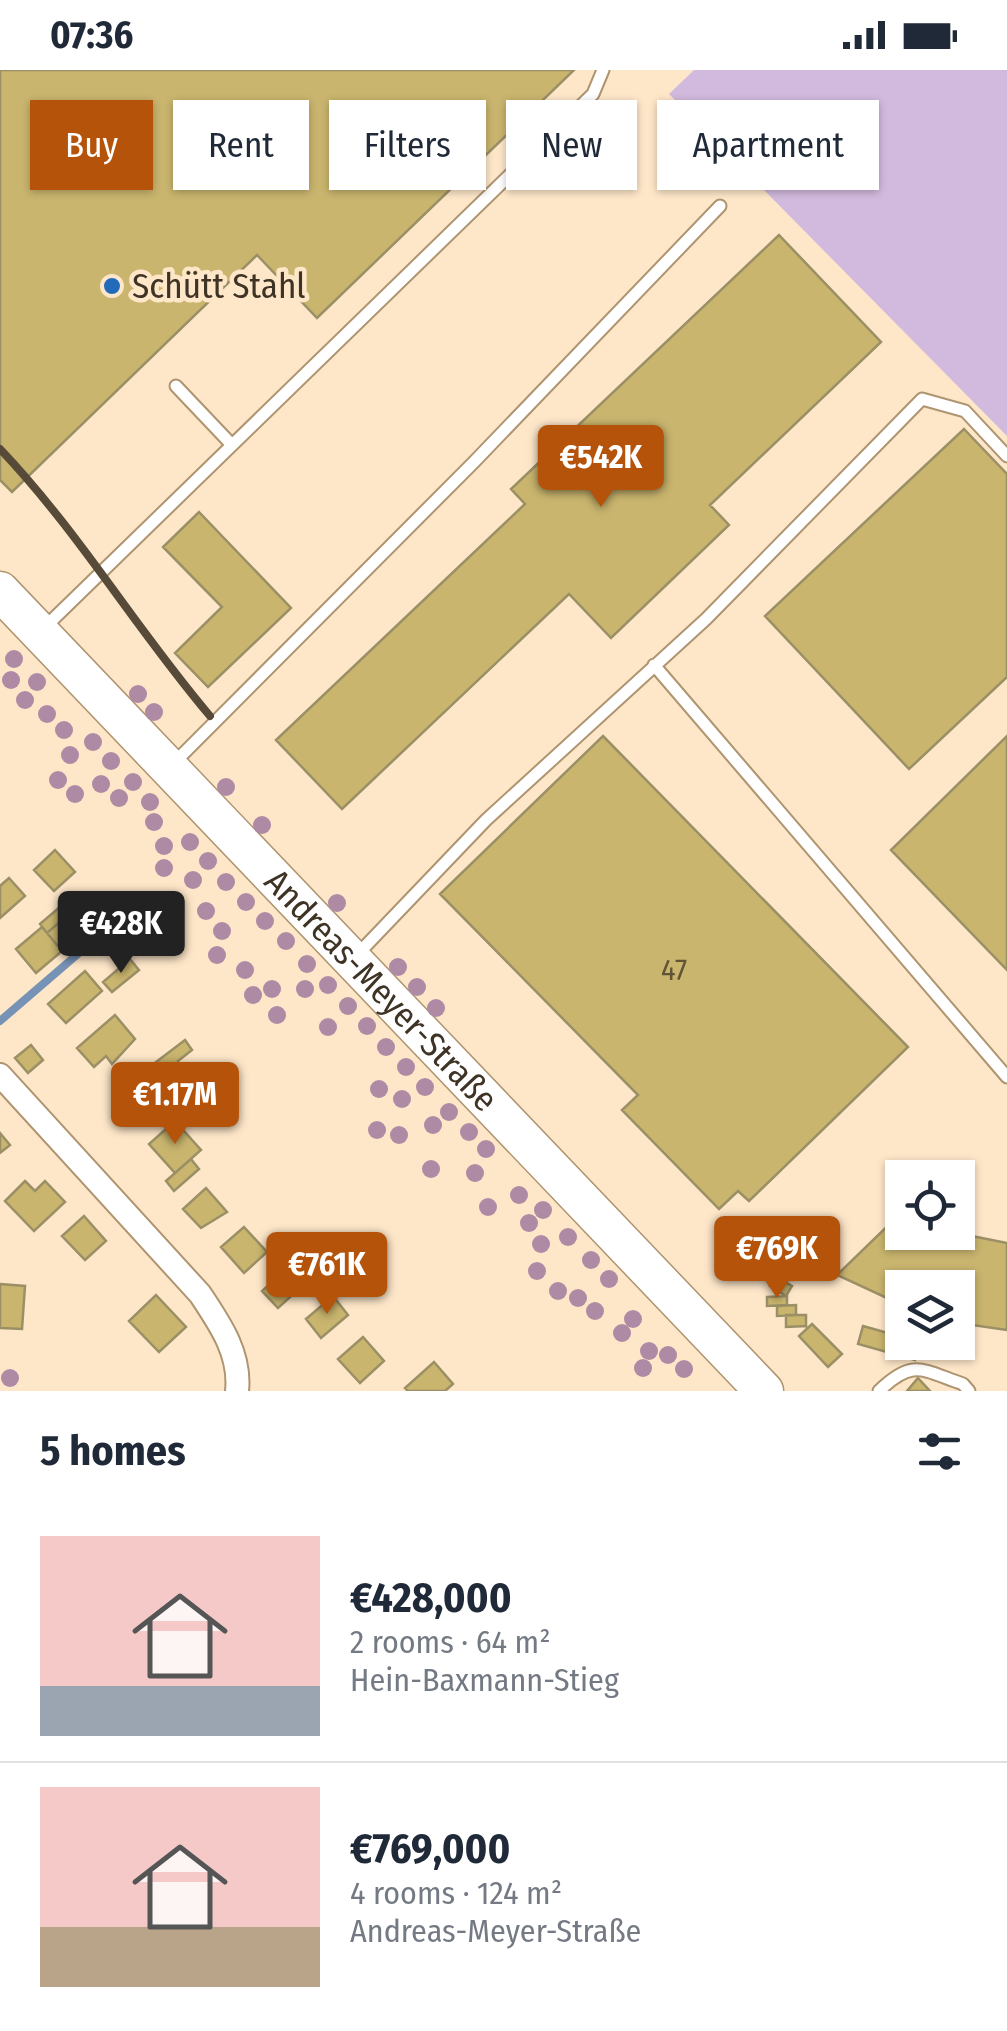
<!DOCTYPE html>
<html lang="en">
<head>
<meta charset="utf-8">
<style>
  body { margin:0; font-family:"Fira Sans Condensed",sans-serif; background:#f6f6f7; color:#1f2937; height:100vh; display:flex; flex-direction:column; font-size:38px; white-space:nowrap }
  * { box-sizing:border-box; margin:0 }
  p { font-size:32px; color:#747a83 }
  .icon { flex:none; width:55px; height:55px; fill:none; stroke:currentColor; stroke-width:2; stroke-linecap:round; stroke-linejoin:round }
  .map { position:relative; height:1321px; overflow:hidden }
  .panel { display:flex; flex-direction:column; background:#fff; flex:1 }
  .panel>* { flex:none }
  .guide { position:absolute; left:30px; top:30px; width:948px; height:90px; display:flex; gap:20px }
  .tools { position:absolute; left:885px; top:1090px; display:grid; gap:20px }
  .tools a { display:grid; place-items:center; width:90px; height:90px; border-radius:0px; background:#fff; box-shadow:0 2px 8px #0004; font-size:50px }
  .price { position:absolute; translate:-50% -85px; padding:0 22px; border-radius:10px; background:#b45309; color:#fff; font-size:32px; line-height:65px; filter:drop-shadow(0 2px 5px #0008) }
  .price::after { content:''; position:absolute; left:50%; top:60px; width:30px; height:22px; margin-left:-15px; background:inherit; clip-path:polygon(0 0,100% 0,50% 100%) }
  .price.current { background:#222; color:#fff }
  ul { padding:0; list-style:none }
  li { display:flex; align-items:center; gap:30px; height:250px; padding:0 40px }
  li+li { border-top:2px solid #e0e1e3 }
  li span { display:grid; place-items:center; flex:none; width:280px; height:200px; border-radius:0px; color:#555 }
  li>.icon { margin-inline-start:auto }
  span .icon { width:120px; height:120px; fill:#fffc; stroke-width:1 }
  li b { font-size:42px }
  h2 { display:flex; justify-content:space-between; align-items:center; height:120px; padding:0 40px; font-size:42px }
  .chip { padding:0 35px; border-radius:0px; background:#fff; box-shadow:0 2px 8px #0004; font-size:35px; line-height:90px }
  .chip.current { background:#b45309; color:#fff }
  .status { display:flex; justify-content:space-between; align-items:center; height:70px; padding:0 50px; background:#fff; direction:ltr }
  .status svg { height:28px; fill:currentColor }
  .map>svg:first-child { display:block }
  .green { fill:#d2bade }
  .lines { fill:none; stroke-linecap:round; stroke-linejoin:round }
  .stream { stroke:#7692b5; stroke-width:8 }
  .building { fill:#c9b56e; stroke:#9b8f66; stroke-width:2.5 }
  .lane-casing { stroke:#af9470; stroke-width:15 }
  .street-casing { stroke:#af9470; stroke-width:26 }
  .primary-casing { stroke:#af9470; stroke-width:41 }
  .lane { stroke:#fff; stroke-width:11 }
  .street { stroke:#fff; stroke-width:22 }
  .primary { stroke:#fff; stroke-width:38 }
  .rail { stroke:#574a39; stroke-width:8 }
  .tree { fill:#af8aa4 }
  .poi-dot { fill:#226aba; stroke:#fee7c9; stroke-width:4 }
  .labels { text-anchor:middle; stroke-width:9; stroke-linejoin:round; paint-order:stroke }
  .number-label { font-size:30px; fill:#615436 }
  .poi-label { font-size:35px; fill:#3e3324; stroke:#fee7c9; text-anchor:start }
  .street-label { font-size:35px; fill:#3e3324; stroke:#fee7c9 }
</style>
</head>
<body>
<div class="status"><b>07:36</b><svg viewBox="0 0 49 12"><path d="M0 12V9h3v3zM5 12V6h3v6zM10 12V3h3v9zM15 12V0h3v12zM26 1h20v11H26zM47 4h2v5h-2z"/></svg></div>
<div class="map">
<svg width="1007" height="1321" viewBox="0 0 1007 1321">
  <rect width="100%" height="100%" fill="#fee7c9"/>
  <path class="green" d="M694 0H1007V366L669 24Z"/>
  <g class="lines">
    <path class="stream" d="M0 951 137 833"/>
  </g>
  <path class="building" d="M0 0H574L317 248 257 185 12 422 0 410Z
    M779 165 881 272 710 435 729 455 611 568 569 524 342 739 276 670 525 434 511 419Z
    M964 359 1007 404V607L909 699 765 546Z
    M199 442 291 538 208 617 175 583 222 537 163 477Z
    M603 666 908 977 749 1131 738 1121 719 1139 622 1040 638 1025 440 824Z
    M1007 666V900L891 780Z
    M55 780 75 802 54 821 34 800Z
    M9 808 25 826 0 848V816Z
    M68 830 75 839 47 863 40 854Z
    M69 844 84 862 62 881 47 863Z
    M42 857 62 881 36 903 16 879Z
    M130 889 139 900 112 922 103 912Z
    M85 901 102 921 66 953 48 934Z
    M115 945 135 969 112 994 106 986 94 997 77 978Z
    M185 970 192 980 178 991 181 995 152 1013 143 1002Z
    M31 975 43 990 28 1003 15 988Z
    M169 1000 183 1018 173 1025 176 1029 161 1041 158 1038 148 1045 143 1039 135 1045 128 1036Z
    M175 1051 201 1080 175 1103 149 1074Z
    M0 1063 10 1075 0 1083Z
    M191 1089 199 1099 174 1121 166 1111Z
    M25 1111 35 1121 45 1111 65 1132 34 1161 5 1131Z
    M206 1118 227 1142 201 1158 183 1139Z
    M900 1144 902 1162H952L1007 1173V1260L958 1253V1218H902V1235L837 1205Z
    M84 1146 106 1171 85 1190 62 1166Z
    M244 1157 267 1182 244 1203 221 1177Z
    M283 1202 299 1219 278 1238 262 1221Z
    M776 1207 792 1216 786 1226 770 1216Z
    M0 1214 25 1216 22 1259 0 1258Z
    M156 1225 186 1257 159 1282 129 1251Z
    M333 1226 348 1245 321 1268 306 1249Z
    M787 1226V1235L767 1236V1227Z
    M796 1235V1245L777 1246V1236Z
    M786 1245H806V1256L786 1257Z
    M812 1254 842 1284 828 1297 799 1266Z
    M863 1256 902 1267V1272H920L915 1290 858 1274Z
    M363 1267 384 1291 360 1313 338 1289Z
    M434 1292 453 1314 445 1321H408L405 1318Z
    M918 1308 930 1321H907Z"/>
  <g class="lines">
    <g class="lane-casing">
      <path id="lane" d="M176 316 232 375
        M43 559 593 24 603 0
        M654 595 1007 1007
        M172 695 474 392 720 136
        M355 887 486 750 706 549 922 329 965 341 1007 386
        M879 1321C913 1288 922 1300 963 1314L969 1321"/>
    </g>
    <g class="street-casing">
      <path id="street" d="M0 1005 200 1224C220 1254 241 1284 237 1321"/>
    </g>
    <g class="primary-casing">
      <g id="primary">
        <path id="s1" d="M0 521 764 1321"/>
      </g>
    </g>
    <use href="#lane" class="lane"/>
    <use href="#street" class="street"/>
    <use href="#primary" class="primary"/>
    <path class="rail" d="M0 379C79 462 136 559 210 646"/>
  </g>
  <g class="tree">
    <circle cx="14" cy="589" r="9"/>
    <circle cx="11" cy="610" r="9"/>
    <circle cx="37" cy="612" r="9"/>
    <circle cx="138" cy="624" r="9"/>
    <circle cx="25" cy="630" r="9"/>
    <circle cx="154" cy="642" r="9"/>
    <circle cx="47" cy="644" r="9"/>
    <circle cx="64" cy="660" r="9"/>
    <circle cx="93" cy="672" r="9"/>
    <circle cx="70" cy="685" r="9"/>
    <circle cx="111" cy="691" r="9"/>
    <circle cx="58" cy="710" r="9"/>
    <circle cx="133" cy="712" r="9"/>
    <circle cx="101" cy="714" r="9"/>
    <circle cx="226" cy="717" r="9"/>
    <circle cx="75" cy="724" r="9"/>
    <circle cx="119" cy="728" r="9"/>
    <circle cx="150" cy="732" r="9"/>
    <circle cx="154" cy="752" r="9"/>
    <circle cx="262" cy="755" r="9"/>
    <circle cx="190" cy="772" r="9"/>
    <circle cx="164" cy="776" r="9"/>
    <circle cx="208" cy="791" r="9"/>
    <circle cx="164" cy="798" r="9"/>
    <circle cx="193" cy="810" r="9"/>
    <circle cx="226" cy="812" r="9"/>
    <circle cx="246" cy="832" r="9"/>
    <circle cx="337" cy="833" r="9"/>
    <circle cx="206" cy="841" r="9"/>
    <circle cx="265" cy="851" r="9"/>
    <circle cx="222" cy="861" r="9"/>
    <circle cx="286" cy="871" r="9"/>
    <circle cx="217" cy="885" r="9"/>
    <circle cx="307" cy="894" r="9"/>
    <circle cx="398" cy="897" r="9"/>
    <circle cx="245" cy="900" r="9"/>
    <circle cx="328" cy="915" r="9"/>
    <circle cx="417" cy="917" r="9"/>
    <circle cx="272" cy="919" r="9"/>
    <circle cx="305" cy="919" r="9"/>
    <circle cx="253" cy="925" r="9"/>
    <circle cx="348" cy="936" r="9"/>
    <circle cx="436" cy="938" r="9"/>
    <circle cx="277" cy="945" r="9"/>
    <circle cx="367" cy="956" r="9"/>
    <circle cx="328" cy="957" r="9"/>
    <circle cx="386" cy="977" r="9"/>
    <circle cx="406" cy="997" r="9"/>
    <circle cx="425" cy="1017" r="9"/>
    <circle cx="379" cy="1019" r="9"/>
    <circle cx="402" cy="1029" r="9"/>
    <circle cx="449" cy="1042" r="9"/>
    <circle cx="433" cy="1055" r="9"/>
    <circle cx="377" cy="1060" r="9"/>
    <circle cx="469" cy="1062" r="9"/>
    <circle cx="399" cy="1065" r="9"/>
    <circle cx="486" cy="1079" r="9"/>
    <circle cx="431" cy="1099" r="9"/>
    <circle cx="475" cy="1103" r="9"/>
    <circle cx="519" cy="1125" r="9"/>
    <circle cx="488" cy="1137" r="9"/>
    <circle cx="543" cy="1140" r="9"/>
    <circle cx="529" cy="1153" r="9"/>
    <circle cx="568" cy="1167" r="9"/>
    <circle cx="541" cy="1174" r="9"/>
    <circle cx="591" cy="1190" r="9"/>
    <circle cx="537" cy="1201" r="9"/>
    <circle cx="609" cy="1209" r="9"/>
    <circle cx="558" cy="1221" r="9"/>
    <circle cx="578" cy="1228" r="9"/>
    <circle cx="595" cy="1241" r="9"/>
    <circle cx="633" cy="1249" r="9"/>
    <circle cx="622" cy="1263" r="9"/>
    <circle cx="649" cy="1281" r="9"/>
    <circle cx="668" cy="1285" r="9"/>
    <circle cx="643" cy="1298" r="9"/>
    <circle cx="684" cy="1299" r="9"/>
    <circle cx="10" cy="1308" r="9"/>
  </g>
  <circle class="poi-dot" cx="112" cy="216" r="10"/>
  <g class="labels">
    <g class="number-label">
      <text x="674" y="910">47</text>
    </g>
    <g class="poi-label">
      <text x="132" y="228">Schütt Stahl</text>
    </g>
    <g class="street-label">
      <text dy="12" stroke="none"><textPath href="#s1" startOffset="552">Andreas-Meyer-Straße</textPath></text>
    </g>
  </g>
</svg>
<div class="tools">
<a><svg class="icon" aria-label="locate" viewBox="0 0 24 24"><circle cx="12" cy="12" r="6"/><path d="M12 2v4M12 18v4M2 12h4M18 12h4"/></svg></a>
<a><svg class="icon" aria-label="layers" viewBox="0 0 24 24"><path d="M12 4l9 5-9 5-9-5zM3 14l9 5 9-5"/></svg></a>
</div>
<b class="price" style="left:601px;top:440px">€542K</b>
<b class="price current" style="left:121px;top:906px">€428K</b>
<b class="price" style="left:175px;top:1077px">€1.17M</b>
<b class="price" style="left:777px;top:1231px">€769K</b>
<b class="price" style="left:327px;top:1247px">€761K</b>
<div class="guide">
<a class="chip current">Buy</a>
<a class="chip">Rent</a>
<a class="chip">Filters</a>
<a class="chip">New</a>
<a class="chip">Apartment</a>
</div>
</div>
<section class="panel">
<h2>5 homes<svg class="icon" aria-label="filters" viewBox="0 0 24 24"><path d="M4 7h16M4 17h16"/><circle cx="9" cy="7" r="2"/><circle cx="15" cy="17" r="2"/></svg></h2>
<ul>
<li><span style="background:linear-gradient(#f6c9c9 75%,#9aa5b1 0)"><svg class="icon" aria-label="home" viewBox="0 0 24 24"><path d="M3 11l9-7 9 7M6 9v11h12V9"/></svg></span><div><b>€428,000</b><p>2 rooms · 64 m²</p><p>Hein-Baxmann-Stieg</p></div></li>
<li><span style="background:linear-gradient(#f6c9c9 70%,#b9a48a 0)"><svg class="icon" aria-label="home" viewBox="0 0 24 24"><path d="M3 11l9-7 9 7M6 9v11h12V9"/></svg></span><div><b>€769,000</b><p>4 rooms · 124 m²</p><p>Andreas-Meyer-Straße</p></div></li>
</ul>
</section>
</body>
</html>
